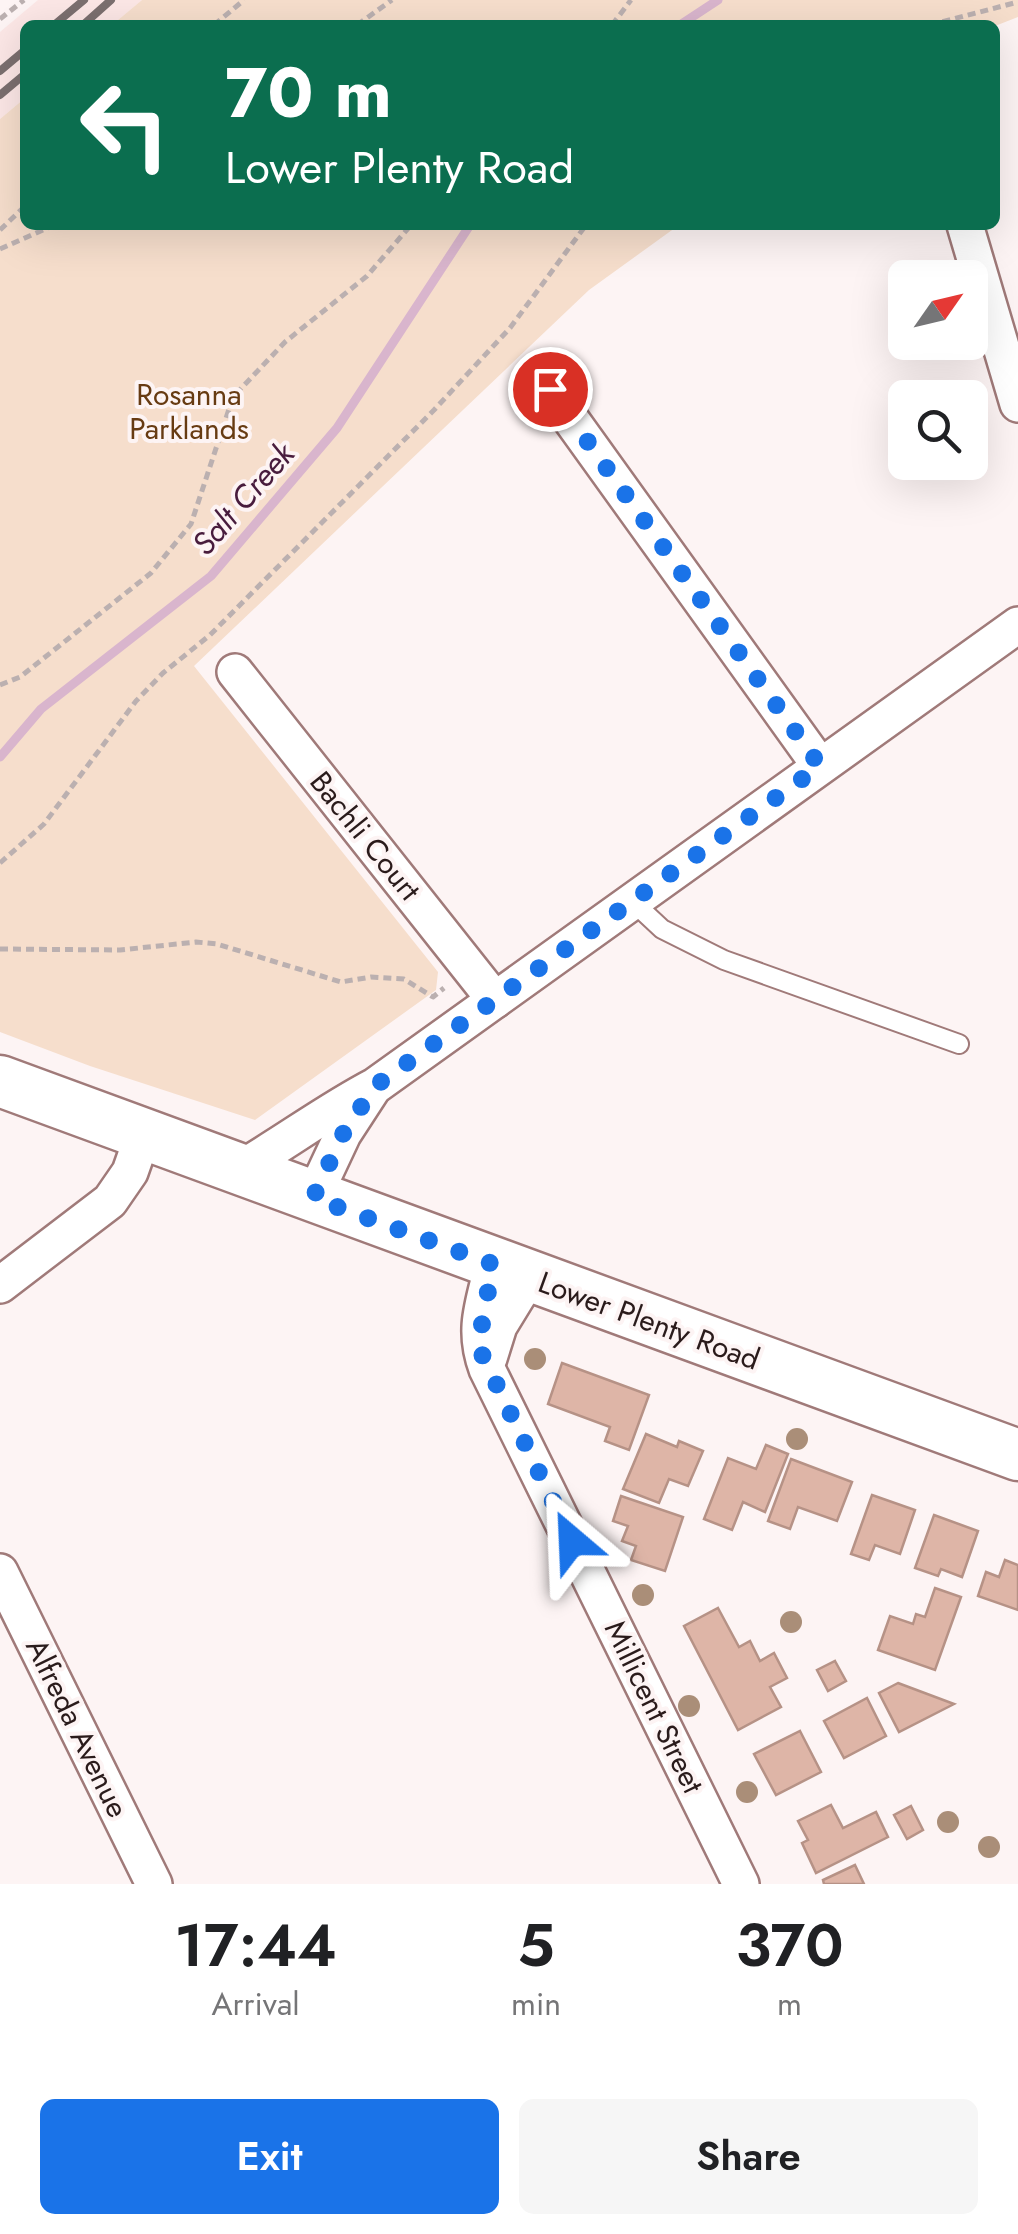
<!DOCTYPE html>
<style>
body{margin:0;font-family:Jost,sans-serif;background:#f6f6f6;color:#202124;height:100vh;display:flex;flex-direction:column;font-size:38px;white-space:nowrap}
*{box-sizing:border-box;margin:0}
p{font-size:32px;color:#757577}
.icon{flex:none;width:55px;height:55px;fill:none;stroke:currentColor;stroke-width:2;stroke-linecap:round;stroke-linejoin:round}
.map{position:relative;height:1884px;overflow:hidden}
.drawer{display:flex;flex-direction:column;background:#fff;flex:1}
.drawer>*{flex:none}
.banner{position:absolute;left:20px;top:20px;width:980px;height:210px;border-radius:15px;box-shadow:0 10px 40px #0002;background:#0b6e4f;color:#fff;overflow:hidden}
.needle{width:65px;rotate:56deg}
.buttons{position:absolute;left:888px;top:260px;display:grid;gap:20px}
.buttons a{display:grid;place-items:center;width:100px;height:100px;border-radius:15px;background:#fff;box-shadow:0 10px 40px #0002;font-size:50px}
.pin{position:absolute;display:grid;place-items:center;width:85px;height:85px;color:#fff;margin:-42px;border:5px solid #fff;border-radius:50%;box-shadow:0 2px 10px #0007}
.me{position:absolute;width:110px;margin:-55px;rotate:334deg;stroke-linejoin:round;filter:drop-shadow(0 0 8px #0008)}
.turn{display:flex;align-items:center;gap:35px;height:210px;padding:0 40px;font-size:45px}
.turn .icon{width:130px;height:130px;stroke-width:2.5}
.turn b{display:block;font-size:70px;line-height:85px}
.eta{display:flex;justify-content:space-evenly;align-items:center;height:170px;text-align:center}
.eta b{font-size:60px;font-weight:600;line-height:70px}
.cta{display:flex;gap:20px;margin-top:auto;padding:20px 40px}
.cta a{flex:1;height:115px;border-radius:15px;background:#1a73e8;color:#fff;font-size:40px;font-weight:600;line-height:115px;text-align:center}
.cta a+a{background:#f6f6f6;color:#202124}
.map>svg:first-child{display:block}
</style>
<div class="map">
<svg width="1018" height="1884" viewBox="0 0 1018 1884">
<rect width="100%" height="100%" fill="#fdf4f4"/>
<!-- built -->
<path fill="#fce7e6" d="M38,0h104l-30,25h-87v73l-25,21v-87z"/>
<!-- green -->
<g fill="#f6decc">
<path d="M142,0h876v17l-23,9 -883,-1z"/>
<path d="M25,98v127h654l-90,65 -395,376 244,306 -2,18 -181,130 -165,-54 -90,-34v-913z"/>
</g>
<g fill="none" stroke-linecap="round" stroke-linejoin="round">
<!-- stream -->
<g stroke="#d9b5cd" stroke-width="9">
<path d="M680,25l38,-25"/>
<path d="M0,757l41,-48 170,-133 126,-148 133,-203"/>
</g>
</g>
<!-- building -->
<g fill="#deb5a7" stroke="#b69286" stroke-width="2.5">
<path d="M562,1363l87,32 -20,55 -24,-9 5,-14 -62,-23z"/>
<path d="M646,1434l31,13 2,-6 24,10 -15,35 -19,-7 -10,24 -36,-14z"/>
<path d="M766,1445l22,9 -23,58 -22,-10 -11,28 -28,-11 24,-61 28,11z"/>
<path d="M791,1459l61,23 -15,39 -39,-14 -8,22 -22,-8z"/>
<path d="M872,1495l43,15 -15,44 -25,-9 -6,15 -18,-6z"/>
<path d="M621,1496l62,21 -18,54 -34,-11 5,-14 -14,-5 6,-15 -15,-5z"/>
<path d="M934,1515l44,16 -16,46 -21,-8 -3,7 -23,-8z"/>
<path d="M1005,1560l13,5v45l-40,-14 8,-24 13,5z"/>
<path d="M935,1588l26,9 -26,73 -57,-20 12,-34 23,8 3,-10 9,3z"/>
<path d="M718,1608l21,39 11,-6 10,20 14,-8 13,25 -17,9 11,20 -43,23 -54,-104z"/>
<path d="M835,1661l11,20 -18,10 -11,-21z"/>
<path d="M898,1683l56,21 -55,28 -20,-39z"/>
<path d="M867,1698l19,38 -42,22 -20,-37z"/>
<path d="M800,1731l21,41 -45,23 -22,-41z"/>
<path d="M831,1805l12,23 33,-16 12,25 -72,36 -14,-30 6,-3 -10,-19z"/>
<path d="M911,1806l12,24 -16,9 -13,-24z"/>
<path d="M855,1865l9,19h-40l-1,-4z"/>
</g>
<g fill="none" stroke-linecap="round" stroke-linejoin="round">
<defs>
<path id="service" d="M632,901l30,28 62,31 235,84"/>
<g id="minor">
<path d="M965,225l53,179"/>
<path d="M549,389l271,377"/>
<path d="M235,672l260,328"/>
<path d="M238,1170c47,-27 89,-59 137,-84l643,-461"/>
<path d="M313,1198l30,-64 28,-43"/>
<path d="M493,1264c-9,39 -21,65 -6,105l254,515"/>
<path d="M0,1285l110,-84 20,-29 13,-37"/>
<path d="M489,1358l10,-32 30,-49"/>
<path d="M0,1572l154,312"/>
</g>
<path id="secondary" d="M0,1081l1018,374"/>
</defs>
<!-- service casing -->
<use href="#service" stroke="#a07a79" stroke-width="22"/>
<!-- minor casing -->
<use href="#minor" stroke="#a07a79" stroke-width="40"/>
<!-- secondary casing -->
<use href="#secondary" stroke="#a07a79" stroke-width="55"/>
<!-- path -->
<g stroke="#bbb0b0" stroke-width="5" stroke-dasharray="8 5" stroke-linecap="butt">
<path d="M0,19l24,-19"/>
<path d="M214,25l30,-25"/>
<path d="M357,25l35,-25"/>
<path d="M612,25l19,-25"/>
<path d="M930,25l88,-23"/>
<path d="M0,230l25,-24"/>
<path d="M0,249l54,-24"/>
<path d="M0,685l20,-8 131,-104 40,-49 42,-127 52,-55 82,-66 44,-51"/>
<path d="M0,863l44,-39 92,-123 27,-28 47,-38 224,-225 76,-82 76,-103"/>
<path d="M0,949l120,1 76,-8 21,2 124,38 30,-5 33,2 29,18 11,-9"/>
</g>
<!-- service -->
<use href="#service" stroke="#fff" stroke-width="18"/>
<!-- minor -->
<use href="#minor" stroke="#fff" stroke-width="35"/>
<!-- secondary -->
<use href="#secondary" stroke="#fff" stroke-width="50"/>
<!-- rail -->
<g stroke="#7b6f6f" stroke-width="8">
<path d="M54,25l30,-25"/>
<path d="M83,25l28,-25"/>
<path d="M0,71l25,-21"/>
<path d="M0,95l25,-21"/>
</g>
</g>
<!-- trees -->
<g fill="#aa8e78">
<circle cx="535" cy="1359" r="11"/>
<circle cx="797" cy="1439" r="11"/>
<circle cx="643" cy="1595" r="11"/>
<circle cx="791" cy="1622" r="11"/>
<circle cx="689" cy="1706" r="11"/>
<circle cx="747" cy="1792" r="11"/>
<circle cx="948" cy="1822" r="11"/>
<circle cx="989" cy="1847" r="11"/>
</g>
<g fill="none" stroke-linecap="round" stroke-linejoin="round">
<!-- route -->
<path stroke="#1a73e8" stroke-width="18" stroke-dasharray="0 32.4" d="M550,389l270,377 -445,320 -32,48 -30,64 180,66 -15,82 94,195"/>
</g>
<g text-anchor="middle" stroke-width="8" stroke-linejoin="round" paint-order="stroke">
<!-- park labels -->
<g font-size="30" fill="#673b12" stroke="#fdf4f4">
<text x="189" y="405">Rosanna<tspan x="189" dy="34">Parklands</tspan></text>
</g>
<!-- street labels -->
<g font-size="30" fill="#2a1b1b" stroke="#fdf4f4">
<text transform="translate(365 836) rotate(51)" y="10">Bachli Court</text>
<text transform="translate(649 1321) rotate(20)" y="10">Lower Plenty Road</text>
<text transform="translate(654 1707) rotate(64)" y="10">Millicent Street</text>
<text transform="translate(77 1728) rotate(64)" y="10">Alfreda Avenue</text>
</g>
<!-- water labels -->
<g font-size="32" font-style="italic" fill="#481c3d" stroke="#fdf4f4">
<text transform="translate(243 499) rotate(-49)" y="11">Salt Creek</text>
</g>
</g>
</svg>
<div class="buttons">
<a><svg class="needle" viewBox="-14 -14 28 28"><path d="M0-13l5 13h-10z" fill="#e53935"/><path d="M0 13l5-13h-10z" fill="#757577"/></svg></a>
<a><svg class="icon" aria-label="search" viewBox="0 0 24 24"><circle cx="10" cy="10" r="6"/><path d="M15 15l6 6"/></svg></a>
</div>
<div class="pin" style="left:550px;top:389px;background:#d93025"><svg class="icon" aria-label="arrive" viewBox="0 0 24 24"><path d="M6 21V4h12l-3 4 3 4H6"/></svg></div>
<svg class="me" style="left:572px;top:1541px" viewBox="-20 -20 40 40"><path d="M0-17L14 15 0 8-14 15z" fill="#1a73e8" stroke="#fff" stroke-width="4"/></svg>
<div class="banner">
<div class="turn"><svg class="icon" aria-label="left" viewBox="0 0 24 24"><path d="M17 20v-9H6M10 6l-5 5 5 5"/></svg><div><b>70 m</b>Lower Plenty Road</div></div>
</div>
</div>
<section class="drawer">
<div class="eta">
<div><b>17:44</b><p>Arrival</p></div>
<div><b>5</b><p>min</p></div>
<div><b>370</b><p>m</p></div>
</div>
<div class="cta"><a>Exit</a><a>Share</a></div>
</section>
